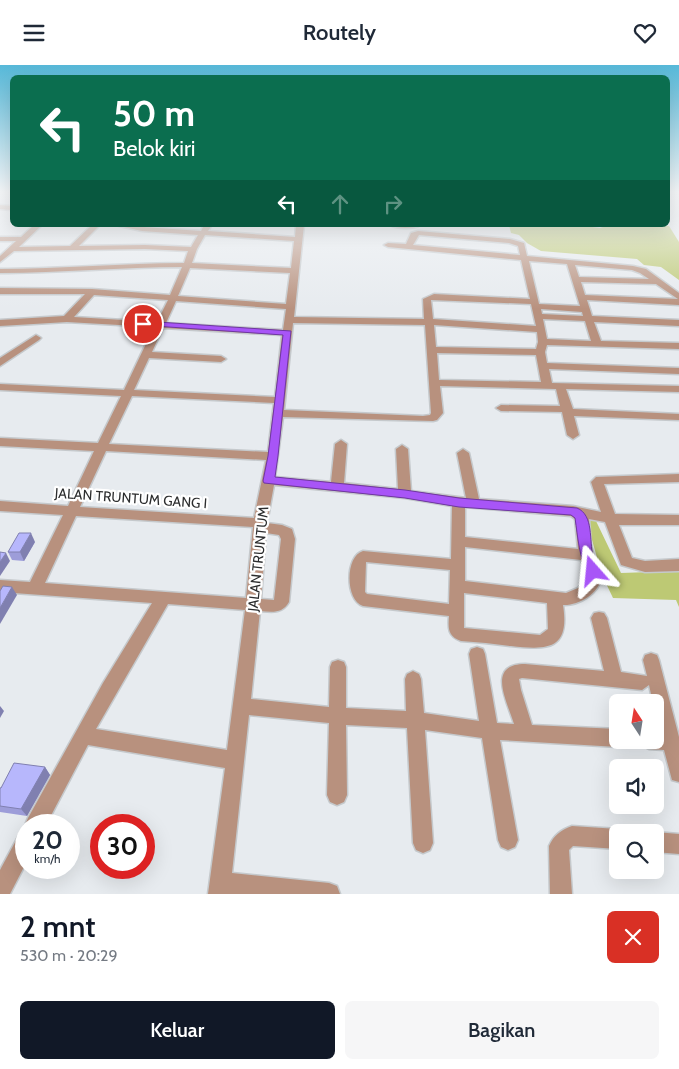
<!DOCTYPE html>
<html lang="id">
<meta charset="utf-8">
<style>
body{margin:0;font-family:Cabin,sans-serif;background:#f6f6f7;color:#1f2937;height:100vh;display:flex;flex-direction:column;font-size:19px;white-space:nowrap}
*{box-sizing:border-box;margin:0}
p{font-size:16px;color:#747a83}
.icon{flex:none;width:28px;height:28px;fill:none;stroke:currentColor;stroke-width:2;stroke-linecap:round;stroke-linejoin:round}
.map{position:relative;height:829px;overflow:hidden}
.drawer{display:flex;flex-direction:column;background:#fff;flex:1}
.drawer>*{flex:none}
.guide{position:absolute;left:10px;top:10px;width:660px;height:152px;border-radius:8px;box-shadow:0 5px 20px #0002;background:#0b6e4f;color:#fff;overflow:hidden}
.needle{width:32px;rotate:348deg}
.fabs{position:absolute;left:609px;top:629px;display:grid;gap:10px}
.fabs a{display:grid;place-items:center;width:55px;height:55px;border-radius:8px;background:#fff;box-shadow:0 5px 20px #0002;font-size:25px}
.speed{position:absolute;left:15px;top:749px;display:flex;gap:10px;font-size:25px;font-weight:700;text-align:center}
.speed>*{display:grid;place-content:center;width:65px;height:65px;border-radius:50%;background:#fff;box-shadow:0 5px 20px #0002;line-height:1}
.speed small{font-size:12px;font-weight:400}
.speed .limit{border:8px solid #d22;background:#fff;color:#111}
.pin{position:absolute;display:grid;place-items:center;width:42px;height:42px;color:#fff;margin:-21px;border:2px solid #fff;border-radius:50%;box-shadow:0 1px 5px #0007}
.me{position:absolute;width:55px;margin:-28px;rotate:342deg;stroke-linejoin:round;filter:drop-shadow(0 0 4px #0008)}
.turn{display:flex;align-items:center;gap:18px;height:105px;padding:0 20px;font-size:22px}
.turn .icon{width:65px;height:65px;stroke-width:2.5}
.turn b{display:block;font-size:35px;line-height:42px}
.lanes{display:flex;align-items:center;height:48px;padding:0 20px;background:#0003;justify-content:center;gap:25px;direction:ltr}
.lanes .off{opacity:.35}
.round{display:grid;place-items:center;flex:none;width:52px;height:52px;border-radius:8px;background:#f6f6f7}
.headline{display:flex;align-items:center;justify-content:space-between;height:85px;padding:0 20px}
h1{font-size:30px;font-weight:600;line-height:38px;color:#111827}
.button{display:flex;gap:10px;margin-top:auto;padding:10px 20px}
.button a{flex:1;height:58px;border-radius:8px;background:#111827;color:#fff;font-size:20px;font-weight:600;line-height:58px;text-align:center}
.button a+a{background:#f6f6f7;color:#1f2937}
header{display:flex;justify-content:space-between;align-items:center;height:65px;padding:0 20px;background:#fff;font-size:22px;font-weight:600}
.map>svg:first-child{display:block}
</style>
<header><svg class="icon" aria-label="menu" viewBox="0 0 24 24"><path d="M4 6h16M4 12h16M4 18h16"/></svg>Routely<svg class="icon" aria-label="heart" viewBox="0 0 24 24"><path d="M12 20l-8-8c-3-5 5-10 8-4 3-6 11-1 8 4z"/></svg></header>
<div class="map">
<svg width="679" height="829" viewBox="0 0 679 829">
<rect width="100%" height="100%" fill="#e7ebef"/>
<!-- green -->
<g fill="#bdc974">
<path d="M509,160h68l23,3 9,-3 60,1 10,16v38l-18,-13 -17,-2 -7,-6 -96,-8 -14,-8 -8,-8 -8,-2z"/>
<path d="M586,454l10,2 25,52 58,-2v36l-3,-7 -63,-2 -11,-23z"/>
</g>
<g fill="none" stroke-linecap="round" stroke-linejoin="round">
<defs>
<g id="minor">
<path d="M0,140l12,1v4l-12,-1z"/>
<path d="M34,160h8l-23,22 51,-1 22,-21h8l-21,21 66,-1 46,2 7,-12 -56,-4 -27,-6 86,6 3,-6h8l-4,6 87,6 1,-12h8l-10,92 130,2 -1,-20 11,-5 96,5 -9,-39 -133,-13 -4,-2 4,-2 18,1 5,-11 7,-2 92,8 14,4 3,13 106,10 13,3 33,24v12l-92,-5 5,16 87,4v6l-85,-4 7,19 78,2v6l-132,-4 -2,7 2,11 132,5v6l-130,-5 3,14 127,3v6l-113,-3 7,20 106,5v6l-105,-4 5,19 -6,4 -6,-4 -5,-23 -61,-1 -5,-3 5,-3 59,1 -4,-17 -116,-3 3,27 -6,7 -4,1 -150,-4 -8,60 56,5 4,-38 6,-4 6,4 -3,39 54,6 -2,-40 6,-4 6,4 3,42 55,7 -9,-45 6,-4 6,4 10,46 94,7 28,6 -10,-30 5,-5 83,-3v8l-75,2 11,30 64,1v10h-60l13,33 13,3 34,-2v12l-34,1 -24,-7 -16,-43 -16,-3c1,12 1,25 4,36 2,8 9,14 8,22 -1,17 -24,29 -38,28 7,45 -15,45 -52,41 -16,-2 -33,-4 -50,-5 -13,-5 -13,-12 -12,-25l-86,-10c-18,-6 -18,-50 0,-55l88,8 1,-53 -47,-8 -131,-13 -7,38 15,2 10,4 3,10 -6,63c-7,12 -17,10 -29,9l-9,88 78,8 1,-40 2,-5 6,-2 6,2 2,5v41l60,3 -1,-32 2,-5 6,-3 6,3 2,5 3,34 55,8 -10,-67 2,-5 6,-2 6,2 2,5 12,69 17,1c-7,-23 -28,-60 11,-60l79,7 -13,-53 3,-5 5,-1 5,1 3,5 14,54 26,4 -4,-16 2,-5 6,-2 6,2 2,5 20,77v45l-7,-2 -8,-30 -15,-1 -6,-3 -3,-6h15v-8h5l-5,-29h-2l-4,-18 -7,5 -120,-12 -3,1 2,11 11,35 86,4v11h8l-2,4 -6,3 -118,-7 18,100 -3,7 -7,3 -7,-3 -3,-7 -16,-102 -57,-8 8,113 -3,7 -7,3 -7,-3 -3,-7 -6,-115 -61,-3 1,70 -3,7 -7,3 -7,-3 -3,-7 2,-72 -80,-8 -17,158 97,10 8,3 3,8h-132l17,-126 -137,-23 -42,80h-20v3l-1,-3 3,-7 75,-135 49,-80 -152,-11v-12l30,2 33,-67 -63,-4v-10l68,5 26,-55 -94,-5v-8l98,5 23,-47 -121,-6v-6l124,6 30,-63 -87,-5 -67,4v-6l64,-4 21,-22h-85v-6l92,1 78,6 12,-28c-61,0 -121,6 -182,6v-4c62,0 123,-6 184,-6l4,-12 -43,-2 -131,2 -14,11v-6l16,-15h-16v-4h21zM205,170l89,6 -3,27 -99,-5 5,-14zM419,170l90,8 9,3 2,9 -107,-10zM529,196l38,3 13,42 -41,-2zM575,200l57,5 8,3 9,6 -70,-2zM190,203l100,5 -4,31 -108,-8zM581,217l75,2 22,15 -93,-4zM94,230l74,5 -11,22 -83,-5zM431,235l100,4 5,22 -103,-7zM176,236l110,8 -3,21 -117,-7zM541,244l41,3 1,4 -41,-2zM543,254l42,2 6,20 -44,-2zM293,258l132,2 6,88 -1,2 -7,1 -139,-6zM434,260l103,7 1,10 -2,7 -100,-2zM163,263l119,7 -7,62 -141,-7 15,-32 72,4 5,-3 -5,-3 -69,-4zM437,288l99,2 5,27 -102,-2zM132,331l142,7 -6,49 -159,-8zM106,386l160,9 -12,58 -174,-11zM465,442l106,9 4,3 3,30 -113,-12zM76,451l177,11 -7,71 -201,-15zM266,468l13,2 2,4 -7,61 -13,-1zM465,482l116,13 5,12v9l-8,7 -12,5 -101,-12zM366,497l84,8 -1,34 -82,-10 -2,-2zM464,528l83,10 1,26 -8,6 -76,-7zM168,539l77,6 -18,140 -131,-21z"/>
<path d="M390,160h31c-7,4 -24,4 -31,0z"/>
<path d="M36,270l5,3 -2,2 -39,26v-8z"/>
<path d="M572,761l46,3 7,4h-7v16l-45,-3 -4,4 3,44h-22l-1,-48c5,-11 12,-16 23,-20z"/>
<path d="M26,767v31l-16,31h-10v-24l19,-35z"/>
<path d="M655,767l24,2v20l-24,-2v-19h-2z"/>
</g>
</defs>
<!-- minor casing -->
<use href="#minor" stroke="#c5c9cc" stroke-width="3"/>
<!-- minor -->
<use href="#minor" fill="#b8917e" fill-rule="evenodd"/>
</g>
<!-- wall -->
<g fill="#9d9dd9">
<path d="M35,477l-11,19 -12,-1 -4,-8z"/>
<path d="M45,702l5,8 -23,41 -27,-4v-24z"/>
</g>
<!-- shaded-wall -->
<g fill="#8080b0">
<path d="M31,468l4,9 -11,19 -4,-9z"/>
<path d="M6,488l4,8 -10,15v-14z"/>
<path d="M12,522l5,8 -17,29v-16z"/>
<path d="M0,641l4,5 -4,7z"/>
<path d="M45,702l5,8 -23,41 -6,-7z"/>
</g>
<!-- building -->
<g fill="#b7b7fc" stroke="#8080b0">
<path d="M19,468h12l-11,19h-12z"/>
<path d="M0,487l6,1 -6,9z"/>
<path d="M3,521l9,1 -12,21v-17z"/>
<path d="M14,698l31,4 -24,42 -21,-3v-18h1z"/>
</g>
<!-- sky -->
<linearGradient id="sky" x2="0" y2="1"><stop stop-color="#57b9d9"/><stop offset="0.52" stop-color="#f4f6f8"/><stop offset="1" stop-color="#f4f6f8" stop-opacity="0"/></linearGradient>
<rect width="679" height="244" fill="url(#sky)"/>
<!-- route -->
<path fill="#a855f7" stroke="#6d37a1" d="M143,256l148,10 -13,125 -3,21 130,13 54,8 118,10c17,7 12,33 16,48 2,5 5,10 7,15l-2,3h-10c-9,-17 -10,-36 -13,-56l-4,-3 -112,-8 -54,-9 -141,-15 -1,-2 5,-25 15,-121 -143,-10v-3z"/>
<g text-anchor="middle" stroke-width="4.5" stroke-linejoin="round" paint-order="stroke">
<!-- street labels -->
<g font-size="14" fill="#2c2d2e" stroke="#fff">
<text transform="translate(131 433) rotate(4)" y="5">JALAN TRUNTUM GANG I</text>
<text transform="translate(258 494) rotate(-84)" y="5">JALAN TRUNTUM</text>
</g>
</g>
</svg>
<div class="fabs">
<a><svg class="needle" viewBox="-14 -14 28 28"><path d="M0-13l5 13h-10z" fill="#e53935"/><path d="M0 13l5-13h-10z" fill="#747a83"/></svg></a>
<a><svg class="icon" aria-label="sound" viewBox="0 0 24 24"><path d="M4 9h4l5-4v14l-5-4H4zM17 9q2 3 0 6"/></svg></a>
<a><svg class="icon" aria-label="search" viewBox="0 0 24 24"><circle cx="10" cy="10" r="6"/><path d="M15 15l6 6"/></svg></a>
</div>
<div class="speed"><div>20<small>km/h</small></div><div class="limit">30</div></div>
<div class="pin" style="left:143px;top:259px;background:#d93025"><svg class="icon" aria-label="arrive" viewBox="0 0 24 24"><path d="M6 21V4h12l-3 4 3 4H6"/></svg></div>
<svg class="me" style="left:593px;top:506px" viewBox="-20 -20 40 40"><path d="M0-17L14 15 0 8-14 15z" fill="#a855f7" stroke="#fff" stroke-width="4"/></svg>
<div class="guide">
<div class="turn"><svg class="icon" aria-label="left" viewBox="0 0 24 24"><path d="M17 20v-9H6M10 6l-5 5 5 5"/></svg><div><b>50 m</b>Belok kiri</div></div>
<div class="lanes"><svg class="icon" aria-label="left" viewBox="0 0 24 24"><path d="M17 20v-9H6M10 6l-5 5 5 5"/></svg><svg class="icon off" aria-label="ahead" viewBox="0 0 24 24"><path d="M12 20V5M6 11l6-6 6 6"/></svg><svg class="icon off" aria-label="right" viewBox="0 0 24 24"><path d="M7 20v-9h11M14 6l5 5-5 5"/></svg></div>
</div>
</div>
<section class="drawer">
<div class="headline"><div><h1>2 mnt</h1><p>530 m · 20:29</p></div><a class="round" style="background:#d93025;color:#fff"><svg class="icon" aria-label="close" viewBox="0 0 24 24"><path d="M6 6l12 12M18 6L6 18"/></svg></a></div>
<div class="button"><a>Keluar</a><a>Bagikan</a></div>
</section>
